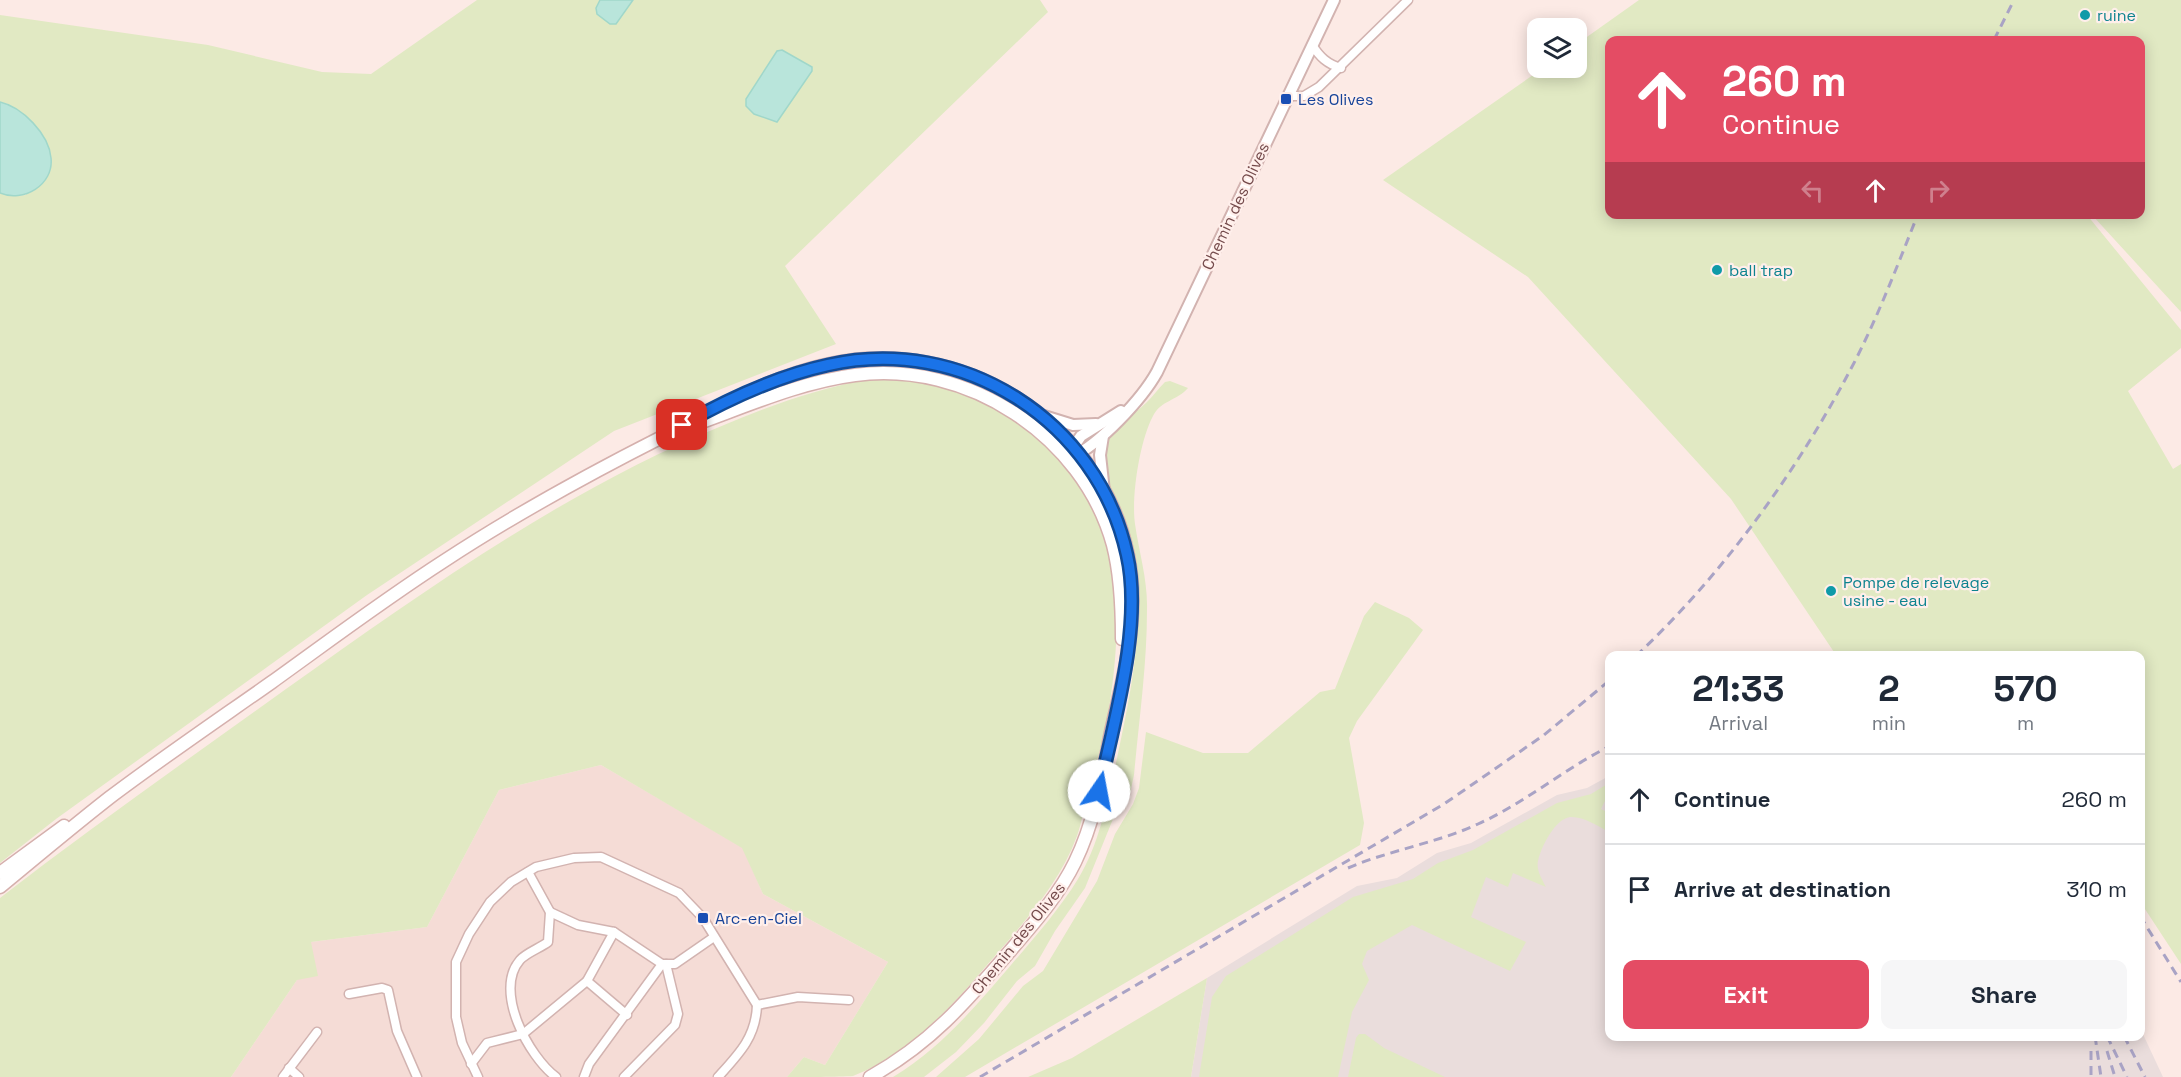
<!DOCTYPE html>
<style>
body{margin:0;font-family:"Space Grotesk",sans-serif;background:#f6f6f7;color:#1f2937;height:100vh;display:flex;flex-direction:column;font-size:22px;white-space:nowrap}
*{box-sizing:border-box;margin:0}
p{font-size:20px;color:#747a83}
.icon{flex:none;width:33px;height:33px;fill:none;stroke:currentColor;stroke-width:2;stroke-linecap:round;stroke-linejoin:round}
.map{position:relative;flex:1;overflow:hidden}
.details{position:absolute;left:1605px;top:651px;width:540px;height:390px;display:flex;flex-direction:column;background:#fff;border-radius:12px;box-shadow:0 3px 15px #0003}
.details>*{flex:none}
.banner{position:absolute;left:1605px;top:36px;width:540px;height:183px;border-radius:12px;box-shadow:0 3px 15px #0003;background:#e44c64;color:#fff;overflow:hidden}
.tools{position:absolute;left:1527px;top:18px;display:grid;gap:12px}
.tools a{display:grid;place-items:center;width:60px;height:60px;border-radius:12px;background:#fff;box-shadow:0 3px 15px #0003;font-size:30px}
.pin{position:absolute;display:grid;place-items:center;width:51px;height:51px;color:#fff;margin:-26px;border-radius:12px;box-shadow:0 3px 9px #0006}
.me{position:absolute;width:66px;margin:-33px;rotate:12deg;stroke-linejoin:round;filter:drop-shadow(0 0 4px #0008)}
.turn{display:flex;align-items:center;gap:21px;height:126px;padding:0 18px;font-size:27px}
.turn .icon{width:78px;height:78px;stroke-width:2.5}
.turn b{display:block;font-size:42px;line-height:51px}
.lanes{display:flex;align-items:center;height:57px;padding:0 18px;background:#0003;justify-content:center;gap:30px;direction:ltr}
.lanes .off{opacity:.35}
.eta{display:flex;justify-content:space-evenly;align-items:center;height:102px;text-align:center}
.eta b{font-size:36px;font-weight:700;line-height:42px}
.button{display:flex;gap:12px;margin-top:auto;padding:12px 18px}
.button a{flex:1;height:69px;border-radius:12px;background:#e44c64;color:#fff;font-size:24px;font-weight:700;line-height:69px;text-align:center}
.button a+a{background:#f6f6f7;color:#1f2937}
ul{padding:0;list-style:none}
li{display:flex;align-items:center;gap:18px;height:90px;padding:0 18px;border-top:2px solid #e0e1e3}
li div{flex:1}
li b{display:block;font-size:22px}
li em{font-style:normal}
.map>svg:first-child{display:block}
</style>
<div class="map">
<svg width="2181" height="1077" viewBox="0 0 2181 1077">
<rect width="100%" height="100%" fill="#fceae5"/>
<!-- residential -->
<path fill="#f5dcd6" d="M601,765l142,83 20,46 125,68 -63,103 -21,-8 -17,20h-556l66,-97 14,-38 116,-15 72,-137z"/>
<!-- industrial -->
<path fill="#eadddc" d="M1609,776l1,260h530l1,-6 22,47h-972l16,-99 150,-92 40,-8 40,-25 34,-10 86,-48 30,-7z"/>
<!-- green -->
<g fill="#e1e9c3">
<path d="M477,0h563l8,12 -263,254 51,78 -222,87 -247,164 -311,224 -56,44v-670l12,3 14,-1 -18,-91 -8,-2v-87l208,30 114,27 49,2z"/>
<path d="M1639,0h542v312l-89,-97 48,-1v-174h-530v174l477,1 94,115v18l-53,43 45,78 8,-5v500l-40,-61 -1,-247 -304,-1 -105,-156 -203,-222 -145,-97 160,-112h33l1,-24z"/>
<path d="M870,379c27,1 54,1 80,10 74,23 137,83 159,158 15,52 6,143 -7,196 -4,16 -10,32 -14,48 -4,15 -6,31 -11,45 -19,52 -61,95 -96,136 -35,41 -76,84 -128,104 -15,1 -49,1 -66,1l17,-20 21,8 63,-103 -125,-68 -21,-46 -141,-83 -102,25 -72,137 -116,15 7,34 -21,4 -66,97h-231v-179c93,-72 190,-140 286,-209 139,-99 279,-199 438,-264 48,-20 95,-37 146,-46z"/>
<path d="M1170,381l18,7c-11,13 -27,12 -35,28 -13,24 -22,80 -18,108 4,28 13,57 12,86 0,55 -8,110 -13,165l-4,18 -15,21 -30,74 -30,43 -20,35 -18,15 -33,42 -28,29 -32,25h-31c48,-29 81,-69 118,-112 23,-27 48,-55 67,-86 21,-34 29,-77 38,-116 13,-62 27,-124 20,-189 -4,-38 -39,-90 -32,-126 5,-21 29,-32 43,-46 6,-6 12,-14 18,-20z"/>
<path d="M1375,602l34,16 14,12 -66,91 -8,17 15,85 -4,22 -395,232h-29l43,-38 44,-53 20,-15 54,-90 18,-47 18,-30 6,-16 7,-56 57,21h45l72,-61 15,-3 29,-73z"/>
<path d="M1609,783v20l-4,-2 -4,8 8,4v19c-11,-6 -26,-16 -39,-15 -15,2 -29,30 -32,44 -2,9 4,18 8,26l-33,-14 -5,14 -22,-10 -15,40 55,25 -16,29 -98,-46 -45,26 -5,13 7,16 -17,32 -14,65h-139l13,-80 14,-21 127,-79 60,-18 25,-16 35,-13 84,-47 34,-9z"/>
<path d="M1207,978l-16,99h-163l44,-19z"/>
<path d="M1359,1034h6l19,14 61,29h-97l8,-39z"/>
</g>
<!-- water -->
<g fill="#b9e5db" stroke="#a0d7ca" stroke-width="1.5">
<path d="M600,0h33l-17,24h-6l-13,-10 -1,-6z"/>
<path d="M782,50l30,17v4l-35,51 -23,-8 -8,-8v-7l31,-48z"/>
<path d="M0,102c22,5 49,32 51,56 3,27 -28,45 -51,35z"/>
</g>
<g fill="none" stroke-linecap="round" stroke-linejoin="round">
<defs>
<g id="minor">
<path d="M1312,45c8,12 15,19 29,23"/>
<path d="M1288,96h16l15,-9 89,-87"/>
<path d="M528,872l22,40 -2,30c-8,6 -22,11 -28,18 -27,31 9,97 36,117"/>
<path d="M550,912l28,13 36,7 48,32h13l39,-27"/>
<path d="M587,981l40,34"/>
<path d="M349,994l33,-6 6,2 9,41 20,46"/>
<path d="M757,1005l41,-8 51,3"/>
<path d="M471,1064l16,-21 36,-9 64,-53 27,-49"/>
<path d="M289,1068l10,9"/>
<path d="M283,1077l34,-45"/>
<path d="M478,1077l-16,-34 -6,-26v-55l13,-28 21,-32 21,-20 25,-15 38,-9 27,-1 78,36 24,25 54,87"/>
<path d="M584,1077l5,-13 73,-100"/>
<path d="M624,1077l51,-52 3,-11 -12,-50"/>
<path d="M718,1077c21,-23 38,-40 39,-72"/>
</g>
<g id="tertiary">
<path d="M1044,416l29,9 23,-1"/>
<path d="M1103,436l-3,19 4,36"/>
<path d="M1069,453l12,-17 40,-25"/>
<path d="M1072,457c28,-13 70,-58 85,-85l177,-372"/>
</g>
<g id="secondary">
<path d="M699,423c50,-18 102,-41 156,-48 111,-15 228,60 258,170 8,31 9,63 9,94"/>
<path d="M0,873l64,-47"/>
<path d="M0,887c36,-30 72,-60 109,-89 53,-40 109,-78 163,-116 57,-41 113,-83 172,-121 70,-46 143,-86 218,-124 64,-34 129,-73 204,-78 140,-9 272,105 266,250 -1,43 -13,86 -22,128 -8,42 -16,86 -35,125 -16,33 -41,61 -65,89 -44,51 -80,93 -140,126"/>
</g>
</defs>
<!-- minor casing -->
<use href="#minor" stroke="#d2b3b0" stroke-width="11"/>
<!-- tertiary casing -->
<use href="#tertiary" stroke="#d2b3b0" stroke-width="14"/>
<!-- secondary casing -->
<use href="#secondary" stroke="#d5b0ad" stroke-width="15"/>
<!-- minor -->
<use href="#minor" stroke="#fff" stroke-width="8"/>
<!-- tertiary -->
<use href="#tertiary" stroke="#fff" stroke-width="10"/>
<!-- secondary -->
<use href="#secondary" stroke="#fff" stroke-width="12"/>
<!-- rail -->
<g stroke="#a9a3c5" stroke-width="3" stroke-dasharray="9 6" stroke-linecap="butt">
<path d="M1994,40l20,-40"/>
<path d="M1636,656c89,-84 163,-187 219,-295 24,-47 43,-97 63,-147"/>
<path d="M1348,868c42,-18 89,-25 130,-44 47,-21 86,-55 132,-78"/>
<path d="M2140,916l41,66"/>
<path d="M2095,1036l6,41"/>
<path d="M2107,1036l20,41"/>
<path d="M2124,1036l21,41"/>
<path d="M2091,1051v26"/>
<path d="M2107,1051l8,26"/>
<path d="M980,1077l464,-273 100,-69 66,-55"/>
</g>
</g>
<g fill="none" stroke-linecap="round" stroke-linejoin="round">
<defs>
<path id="route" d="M682,425c46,-26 95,-49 146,-60 134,-31 270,56 299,190 16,70 -13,166 -28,236"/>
</defs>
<!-- route casing -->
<use href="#route" stroke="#114b97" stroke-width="15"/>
<!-- route -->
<use href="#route" stroke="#1a73e8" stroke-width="10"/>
</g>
<!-- markers -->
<g fill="#0f9aa8" stroke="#ffefeb" stroke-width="2">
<circle cx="2085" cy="15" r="6"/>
<circle cx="1717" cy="270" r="6"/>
<circle cx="1831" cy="591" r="6"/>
</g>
<g fill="#1a4fb4" stroke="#ffefeb" stroke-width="2">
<rect x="1280" y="93" width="12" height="12" rx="3"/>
<rect x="697" y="912" width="12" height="12" rx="3"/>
</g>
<g text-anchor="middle" stroke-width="4.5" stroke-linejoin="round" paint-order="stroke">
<!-- culture labels -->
<g font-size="16" fill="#0d838f" stroke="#ffefeb" text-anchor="start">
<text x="2097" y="21">ruine</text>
<text x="1729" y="276">ball trap</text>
<text x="1843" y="588">Pompe de relevage<tspan x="1843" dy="18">usine - eau</tspan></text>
</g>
<!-- transit labels -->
<g font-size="16" fill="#164399" stroke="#ffefeb" text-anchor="start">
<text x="1298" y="105">Les Olives</text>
<text x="715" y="924">Arc-en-Ciel</text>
</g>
<!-- street labels -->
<g font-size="16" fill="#744a4b" stroke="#ffefeb">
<text transform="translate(1235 206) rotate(-65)" y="6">Chemin des Olives</text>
<text transform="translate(1018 938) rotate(-51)" y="6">Chemin des Olives</text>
</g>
</g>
</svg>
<div class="tools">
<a><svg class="icon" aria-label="layers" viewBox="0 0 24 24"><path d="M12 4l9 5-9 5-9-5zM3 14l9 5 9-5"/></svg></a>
</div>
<div class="pin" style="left:682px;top:425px;background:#d93025"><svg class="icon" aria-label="arrive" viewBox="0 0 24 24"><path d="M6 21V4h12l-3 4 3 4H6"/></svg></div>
<svg class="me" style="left:1099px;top:791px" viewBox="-20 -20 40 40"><circle r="19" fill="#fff"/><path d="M0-13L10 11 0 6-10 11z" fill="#1a73e8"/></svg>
<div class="banner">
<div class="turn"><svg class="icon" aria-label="ahead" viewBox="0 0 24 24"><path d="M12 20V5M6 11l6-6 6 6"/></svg><div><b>260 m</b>Continue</div></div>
<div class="lanes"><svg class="icon off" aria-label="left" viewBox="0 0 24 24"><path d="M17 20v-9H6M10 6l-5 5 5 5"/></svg><svg class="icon" aria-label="ahead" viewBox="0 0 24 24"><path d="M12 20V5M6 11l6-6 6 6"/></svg><svg class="icon off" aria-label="right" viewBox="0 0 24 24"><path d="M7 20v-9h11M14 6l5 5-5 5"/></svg></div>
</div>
<section class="details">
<div class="eta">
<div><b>21:33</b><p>Arrival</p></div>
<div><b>2</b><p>min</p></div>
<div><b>570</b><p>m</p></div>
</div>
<ul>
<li><svg class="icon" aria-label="ahead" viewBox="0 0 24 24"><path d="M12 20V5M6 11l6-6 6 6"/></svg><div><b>Continue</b></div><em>260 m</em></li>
<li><svg class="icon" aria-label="arrive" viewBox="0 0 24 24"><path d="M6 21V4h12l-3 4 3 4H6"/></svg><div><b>Arrive at destination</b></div><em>310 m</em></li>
</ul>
<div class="button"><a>Exit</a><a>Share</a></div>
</section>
</div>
